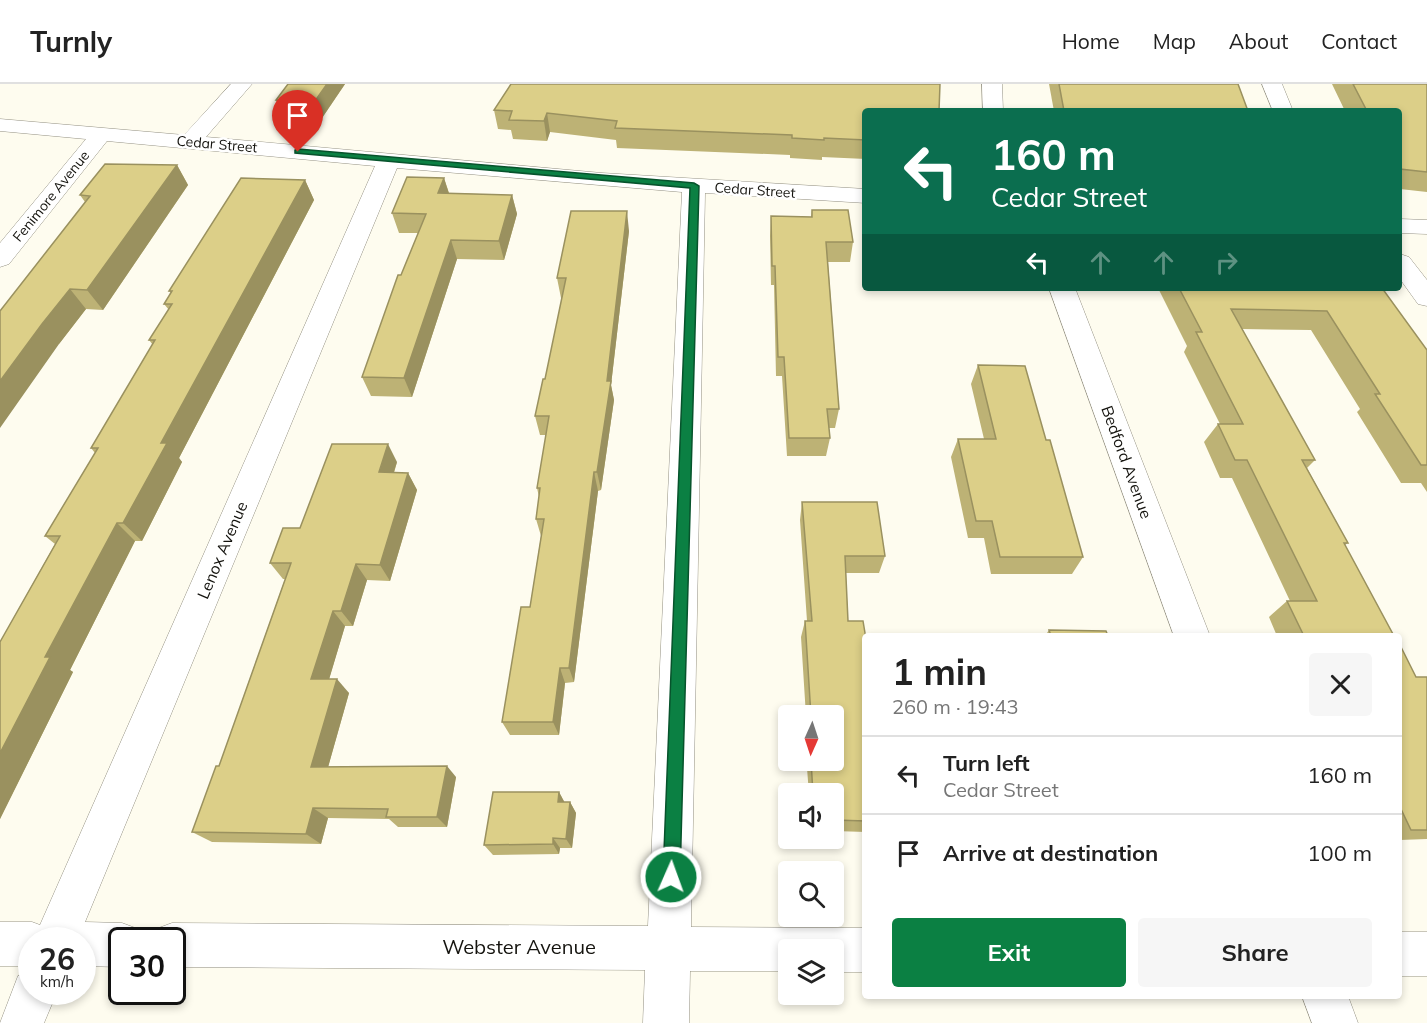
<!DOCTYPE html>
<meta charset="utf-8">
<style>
body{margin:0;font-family:Mulish,sans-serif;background:#f6f6f6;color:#222;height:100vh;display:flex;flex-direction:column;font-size:22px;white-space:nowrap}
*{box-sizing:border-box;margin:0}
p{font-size:20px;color:#767676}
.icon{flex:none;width:33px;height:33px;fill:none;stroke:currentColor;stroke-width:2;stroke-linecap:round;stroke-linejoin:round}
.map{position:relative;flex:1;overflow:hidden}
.drawer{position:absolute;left:862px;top:549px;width:540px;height:366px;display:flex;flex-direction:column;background:#fff;border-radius:6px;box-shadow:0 3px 9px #0003}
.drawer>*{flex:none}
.banner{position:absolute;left:862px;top:24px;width:540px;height:183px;border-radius:6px;box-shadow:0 3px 9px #0003;background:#0b6e4f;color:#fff;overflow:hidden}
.needle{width:39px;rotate:183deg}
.tools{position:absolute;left:778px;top:621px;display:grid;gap:12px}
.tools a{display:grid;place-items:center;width:66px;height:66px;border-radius:6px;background:#fff;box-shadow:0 3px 9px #0003;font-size:30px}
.speed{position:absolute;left:18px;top:843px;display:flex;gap:12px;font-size:30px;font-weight:700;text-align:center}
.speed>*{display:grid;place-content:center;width:78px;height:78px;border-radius:50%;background:#fff;box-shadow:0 3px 9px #0003;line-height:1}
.speed small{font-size:15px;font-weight:400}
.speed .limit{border:3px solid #111;border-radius:9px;background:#fff;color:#111}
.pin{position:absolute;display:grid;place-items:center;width:51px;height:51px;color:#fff;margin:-62px -26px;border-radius:50% 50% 50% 0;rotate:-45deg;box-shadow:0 0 6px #0007}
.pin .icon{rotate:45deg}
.me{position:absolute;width:66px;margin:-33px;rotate:2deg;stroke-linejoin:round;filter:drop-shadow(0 0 4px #0008)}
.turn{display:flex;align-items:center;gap:21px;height:126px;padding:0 30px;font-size:27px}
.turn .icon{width:78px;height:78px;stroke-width:2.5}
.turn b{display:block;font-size:42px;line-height:51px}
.lanes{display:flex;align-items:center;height:57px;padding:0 30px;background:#0003;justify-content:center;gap:30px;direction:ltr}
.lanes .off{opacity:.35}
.round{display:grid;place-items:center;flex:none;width:63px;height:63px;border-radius:6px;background:#f6f6f6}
.summary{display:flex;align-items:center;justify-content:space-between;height:102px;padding:0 30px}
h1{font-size:36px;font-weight:700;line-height:45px}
.action{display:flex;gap:12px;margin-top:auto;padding:12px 30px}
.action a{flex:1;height:69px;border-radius:6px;background:#0b8043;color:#fff;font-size:24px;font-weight:700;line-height:69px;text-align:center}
.action a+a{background:#f6f6f6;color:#222}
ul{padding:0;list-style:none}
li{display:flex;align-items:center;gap:18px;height:78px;padding:0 30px;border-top:2px solid #e0e0e0}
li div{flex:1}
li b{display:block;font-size:22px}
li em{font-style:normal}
header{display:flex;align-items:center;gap:36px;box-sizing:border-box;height:84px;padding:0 30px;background:#fff;border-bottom:2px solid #e0e0e0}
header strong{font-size:28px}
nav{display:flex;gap:33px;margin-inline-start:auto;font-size:21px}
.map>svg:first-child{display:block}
</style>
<header>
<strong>Turnly</strong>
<nav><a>Home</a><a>Map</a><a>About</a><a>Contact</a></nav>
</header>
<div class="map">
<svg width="1427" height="939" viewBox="0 0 1427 939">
<rect width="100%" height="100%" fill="#fefcef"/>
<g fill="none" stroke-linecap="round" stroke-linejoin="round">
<defs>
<g id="minor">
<path d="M231,0h21l-46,53 396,36 264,16v14l-161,-10 -14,734 175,1v44h-32v-22h-45v21h-99l-1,52h-46l2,-53 -473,-3v-27h-20l4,-11 16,-6 476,3 34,-734 -285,-24 -312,754 37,1 16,6 4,11h-20v27l-40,-1v-26h-50v26h-32v-44h32l8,3 335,-759 -268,-25 -98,123 -9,3v-24l86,-104 -86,-8v-12l184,16z"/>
<path d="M982,0h20l1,27h-20z"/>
<path d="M1262,0h20l11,27h-20z"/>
<path d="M1400,135l27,1v14l-27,-1z"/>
<path d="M1400,170l9,3 18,23v26l-9,-2 -18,-25z"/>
<path d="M1049,204h26l135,348h-36z"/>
<rect x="1400" y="848" width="27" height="44"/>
<path d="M32,886v22h25l-13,31h-44l18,-47z"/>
<path d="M1302,912h46l10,27h-46z"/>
</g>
</defs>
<!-- minor casing -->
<use href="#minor" stroke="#949183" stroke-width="1"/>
<!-- minor -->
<use href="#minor" fill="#fff" fill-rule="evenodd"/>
</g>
<!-- wall -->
<g fill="#bdb275">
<path d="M288,0h57l-23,34 -39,-1 -7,-17z"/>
<path d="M1049,0h189l10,27h-194z"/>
<path d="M1332,0h95v108l-27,-3v-78h-55z"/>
<path d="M494,26l372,1v48l-44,-2v3l-32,-2v-3l-173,-7 -1,-8 -66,-8 -3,9 -34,-2 -2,-9 -13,-1z"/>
<path d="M177,81l11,20 -85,125 -17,-1 -27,35 26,-142 -5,-7z"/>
<path d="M444,94l5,15 63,2 5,19 -13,46 -47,-1 -45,138 -41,-1 -9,-19 56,-144h-19l-7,-20z"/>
<path d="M305,96l9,20 -135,258 3,4 -40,79h-7l-65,129 3,2 -73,147v-177l55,-98 -10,-8 50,-83 -4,-5 62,-103 -4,-5 20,-30 -5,-6 7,-11 -2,-2z"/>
<path d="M812,126l41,32 -3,20h-22l11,147 -4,19h-6l1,10 -4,18h-39l-5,-80h-6l-2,-91h-3l-1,-49 1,-20 40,1z"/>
<path d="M629,147l-18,154 3,15 -13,90 -3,1 -24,191 -9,1 -6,52h-49l-8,-13 28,-115 11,-71 -5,-17 3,-22 -2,-9 9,-53h-6l-5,-19 10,-37 17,-81h-1l-4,-20z"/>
<path d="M1158,204h224l45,62v142l-6,-9h-20l-44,-71 3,-3 -49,-79 -69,-1 73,131 -8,8 41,75 -3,2 49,91h-117l-8,-19 18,-16h3l-58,-123h-12l-16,-36 14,-18h2l-36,-72 3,-6z"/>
<path d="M978,281l68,75 37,117 -11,17h-81l-7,-36h-16l-17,-81 7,-18h26l-13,-55z"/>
<path d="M397,378l-3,11h14l9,17 -27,91 -23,-1 -14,46h-8l-16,53 20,14 -21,74 128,10 -9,50h-49l-9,-8 -61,-1 -7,26 -109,-2 -20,-10 27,-66 66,-187h-2l-13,-16 30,-35z"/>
<path d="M802,418l83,54 -6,17h-33l2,48 18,18v193l-32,-1v-37h-25l-2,-26 2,-8h25v-44h-28l-5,-79 4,-16h2l-7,-101z"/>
<path d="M1049,546l59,6h-63z"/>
<path d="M1400,561l16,32h11v162l-27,1z"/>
<path d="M559,708l5,10h6l6,11 -4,35h-12l-1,6 -66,1 -9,-10z"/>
</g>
<!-- shaded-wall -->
<g fill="#9a915f">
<path d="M327,0h18l-23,34 -7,-17z"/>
<path d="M547,29l3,19 -3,9 -3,-20z"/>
<path d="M177,81l11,20 -85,125 -16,-20z"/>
<path d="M444,94l6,19 -12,-4z"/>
<path d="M305,96l9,20 -135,258 3,4 -40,79 -19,-18 38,-80z"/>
<path d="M512,111l5,19 -13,46 -5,-19z"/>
<path d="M627,127l2,20 -18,154 3,15 -13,90 -4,-18 10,-91z"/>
<path d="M451,156l6,19 -45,138 -8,-19z"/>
<path d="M70,205l16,20 -27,35 -59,84v-47l42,-57z"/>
<path d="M388,360l9,18 -9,28 -9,-18z"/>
<path d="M594,388l4,19 -24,191 -5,-14z"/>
<path d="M408,389l9,17 -27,91 -10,-16z"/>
<path d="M117,439l18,18 -65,129 3,2 -73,147v-66l45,-96z"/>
<path d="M356,480l11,16 -14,46 -12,-15z"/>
<path d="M333,527l12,15 -20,67 -14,-14z"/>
<path d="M560,584l5,15 -6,52 -6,-13z"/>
<path d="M337,595l12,14 -24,85 -14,-11z"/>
<path d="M447,682l9,11 -9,50 -10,-10z"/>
<path d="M559,708l6,11 -7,-1z"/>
<path d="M570,718l6,11 -4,35 -6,-9z"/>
<path d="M313,724l15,10 -7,26 -15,-10z"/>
<path d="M553,754l7,10 -1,6 -6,-10z"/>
</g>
<!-- building -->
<g fill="#dccf88" stroke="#9a915f" stroke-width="1.5">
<path d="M288,0h39l-12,17 -39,-1z"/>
<path d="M511,0h429l-1,27h-73v29l-42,-2v2l-32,-2v-3l-177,-7 2,-7 -70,-8 -3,8 -35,-1 3,-9 -18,-1z"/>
<path d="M1059,0h179l10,27h-184z"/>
<path d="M1353,0h74v88l-27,-3v-58h-33z"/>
<path d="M105,80l72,1 -90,125 -17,-1 -28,35 -42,57v-70l90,-115 -10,-1z"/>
<path d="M407,93l37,1 -6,15 74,2 -13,46 -48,-1 -47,138 -42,-1 36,-102h3l25,-61 -34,-1z"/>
<path d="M241,94l64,2 -144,263h6l-44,80h-6l-72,134h5l-50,96v-111l60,-106h-15l53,-88h-7l64,-108h-6l23,-36h-8l8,-13h-3z"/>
<path d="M812,126h36l5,32h-27l13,167h-12l3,29h-41l-5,-81h-6l-3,-91h-3l-1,-50 41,1z"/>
<path d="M571,127h56l-20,170h4l-14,91h-3l-25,196h-9l-7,54h-51l19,-115h9l14,-88h-8l4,-31h-3l12,-72h-14l8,-37h2l21,-101h-9z"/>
<path d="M1179,204h203l45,62v115h-6l-46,-71h5l-53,-83 -96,-2 84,151h-13l46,83h-4l50,93h-90l-17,-35h30l-70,-141h-12l-17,-36h25l-47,-92h6z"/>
<path d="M978,281l47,1 21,74h4l33,117h-83l-8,-36h-16l-18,-82h38z"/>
<path d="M332,360h56l-9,28 29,1 -28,92 -24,-1 -15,47h-8l-22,68h26l-26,88 136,-1 -10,51h-51l2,-8 -75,-1 -7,26 -114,-2 24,-66h3l72,-203h-21l13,-35h17z"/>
<path d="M802,418h75l8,54h-40l3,65h15l3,18v182l-32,-1v-26h-21l-2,-34h23v-44h-23l-6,-95h7z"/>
<path d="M1049,546l57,1 2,5h-57z"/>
<path d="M1400,561l16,32h11v153h-16l-11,-23z"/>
<path d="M493,708h66l-1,10h12l-4,37 -13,-1v6l-69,1z"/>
</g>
<!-- route -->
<path fill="#0b8043" stroke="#07532c" stroke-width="1.5" d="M298,65l396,34 5,3 -19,691 -3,6 -6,2 -6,-2 -2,-6 27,-689 -395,-35v-3z"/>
<g text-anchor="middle" stroke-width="5" stroke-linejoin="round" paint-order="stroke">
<!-- far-street labels -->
<g font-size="14" fill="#14130e" stroke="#fff">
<text transform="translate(217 60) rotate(5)" y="5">Cedar Street</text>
<text transform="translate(755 106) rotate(4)" y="5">Cedar Street</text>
<text transform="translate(51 112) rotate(-51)" y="5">Fenimore Avenue</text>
</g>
<!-- street labels -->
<g font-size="16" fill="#14130e" stroke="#fff">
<text transform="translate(1127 378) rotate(70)" y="6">Bedford Avenue</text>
<text transform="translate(222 466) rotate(-67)" y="6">Lenox Avenue</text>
</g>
<!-- near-street labels -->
<g font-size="20" fill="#14130e" stroke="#fff">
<text x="519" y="870">Webster Avenue</text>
</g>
</g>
</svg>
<div class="tools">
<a><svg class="needle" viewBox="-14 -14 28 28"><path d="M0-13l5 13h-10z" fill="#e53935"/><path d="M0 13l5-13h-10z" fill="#767676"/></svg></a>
<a><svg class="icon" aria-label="sound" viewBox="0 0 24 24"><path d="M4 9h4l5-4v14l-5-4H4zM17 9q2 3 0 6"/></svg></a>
<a><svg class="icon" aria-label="search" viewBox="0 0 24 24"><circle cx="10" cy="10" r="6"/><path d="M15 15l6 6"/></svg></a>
<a><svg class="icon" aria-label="layers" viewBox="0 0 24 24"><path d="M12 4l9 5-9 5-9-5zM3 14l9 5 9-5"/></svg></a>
</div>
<div class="speed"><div>26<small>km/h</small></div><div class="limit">30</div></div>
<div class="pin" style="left:298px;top:68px;background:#d93025"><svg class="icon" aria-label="arrive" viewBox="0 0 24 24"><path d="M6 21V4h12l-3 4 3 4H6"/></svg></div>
<svg class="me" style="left:671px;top:793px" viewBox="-20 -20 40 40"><circle r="17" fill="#0b8043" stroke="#fff" stroke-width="3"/><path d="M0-11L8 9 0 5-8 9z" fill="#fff"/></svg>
<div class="banner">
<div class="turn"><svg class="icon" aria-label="left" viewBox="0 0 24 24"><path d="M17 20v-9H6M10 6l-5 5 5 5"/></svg><div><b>160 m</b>Cedar Street</div></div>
<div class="lanes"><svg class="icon" aria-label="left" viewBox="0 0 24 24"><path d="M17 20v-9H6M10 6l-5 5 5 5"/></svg><svg class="icon off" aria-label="ahead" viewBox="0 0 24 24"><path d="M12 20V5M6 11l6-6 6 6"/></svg><svg class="icon off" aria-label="ahead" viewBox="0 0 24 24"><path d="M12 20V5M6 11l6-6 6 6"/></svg><svg class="icon off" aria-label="right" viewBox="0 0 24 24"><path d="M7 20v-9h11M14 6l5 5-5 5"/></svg></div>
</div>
<section class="drawer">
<div class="summary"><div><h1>1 min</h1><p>260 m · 19:43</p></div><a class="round"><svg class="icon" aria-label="close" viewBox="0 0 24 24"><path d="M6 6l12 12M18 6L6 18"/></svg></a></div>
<ul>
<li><svg class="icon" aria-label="left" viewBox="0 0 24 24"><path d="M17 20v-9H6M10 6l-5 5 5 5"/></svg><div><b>Turn left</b><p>Cedar Street</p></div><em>160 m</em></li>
<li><svg class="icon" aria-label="arrive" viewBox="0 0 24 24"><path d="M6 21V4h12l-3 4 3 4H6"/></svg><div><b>Arrive at destination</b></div><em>100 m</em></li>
</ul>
<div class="action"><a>Exit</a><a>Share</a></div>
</section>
</div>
